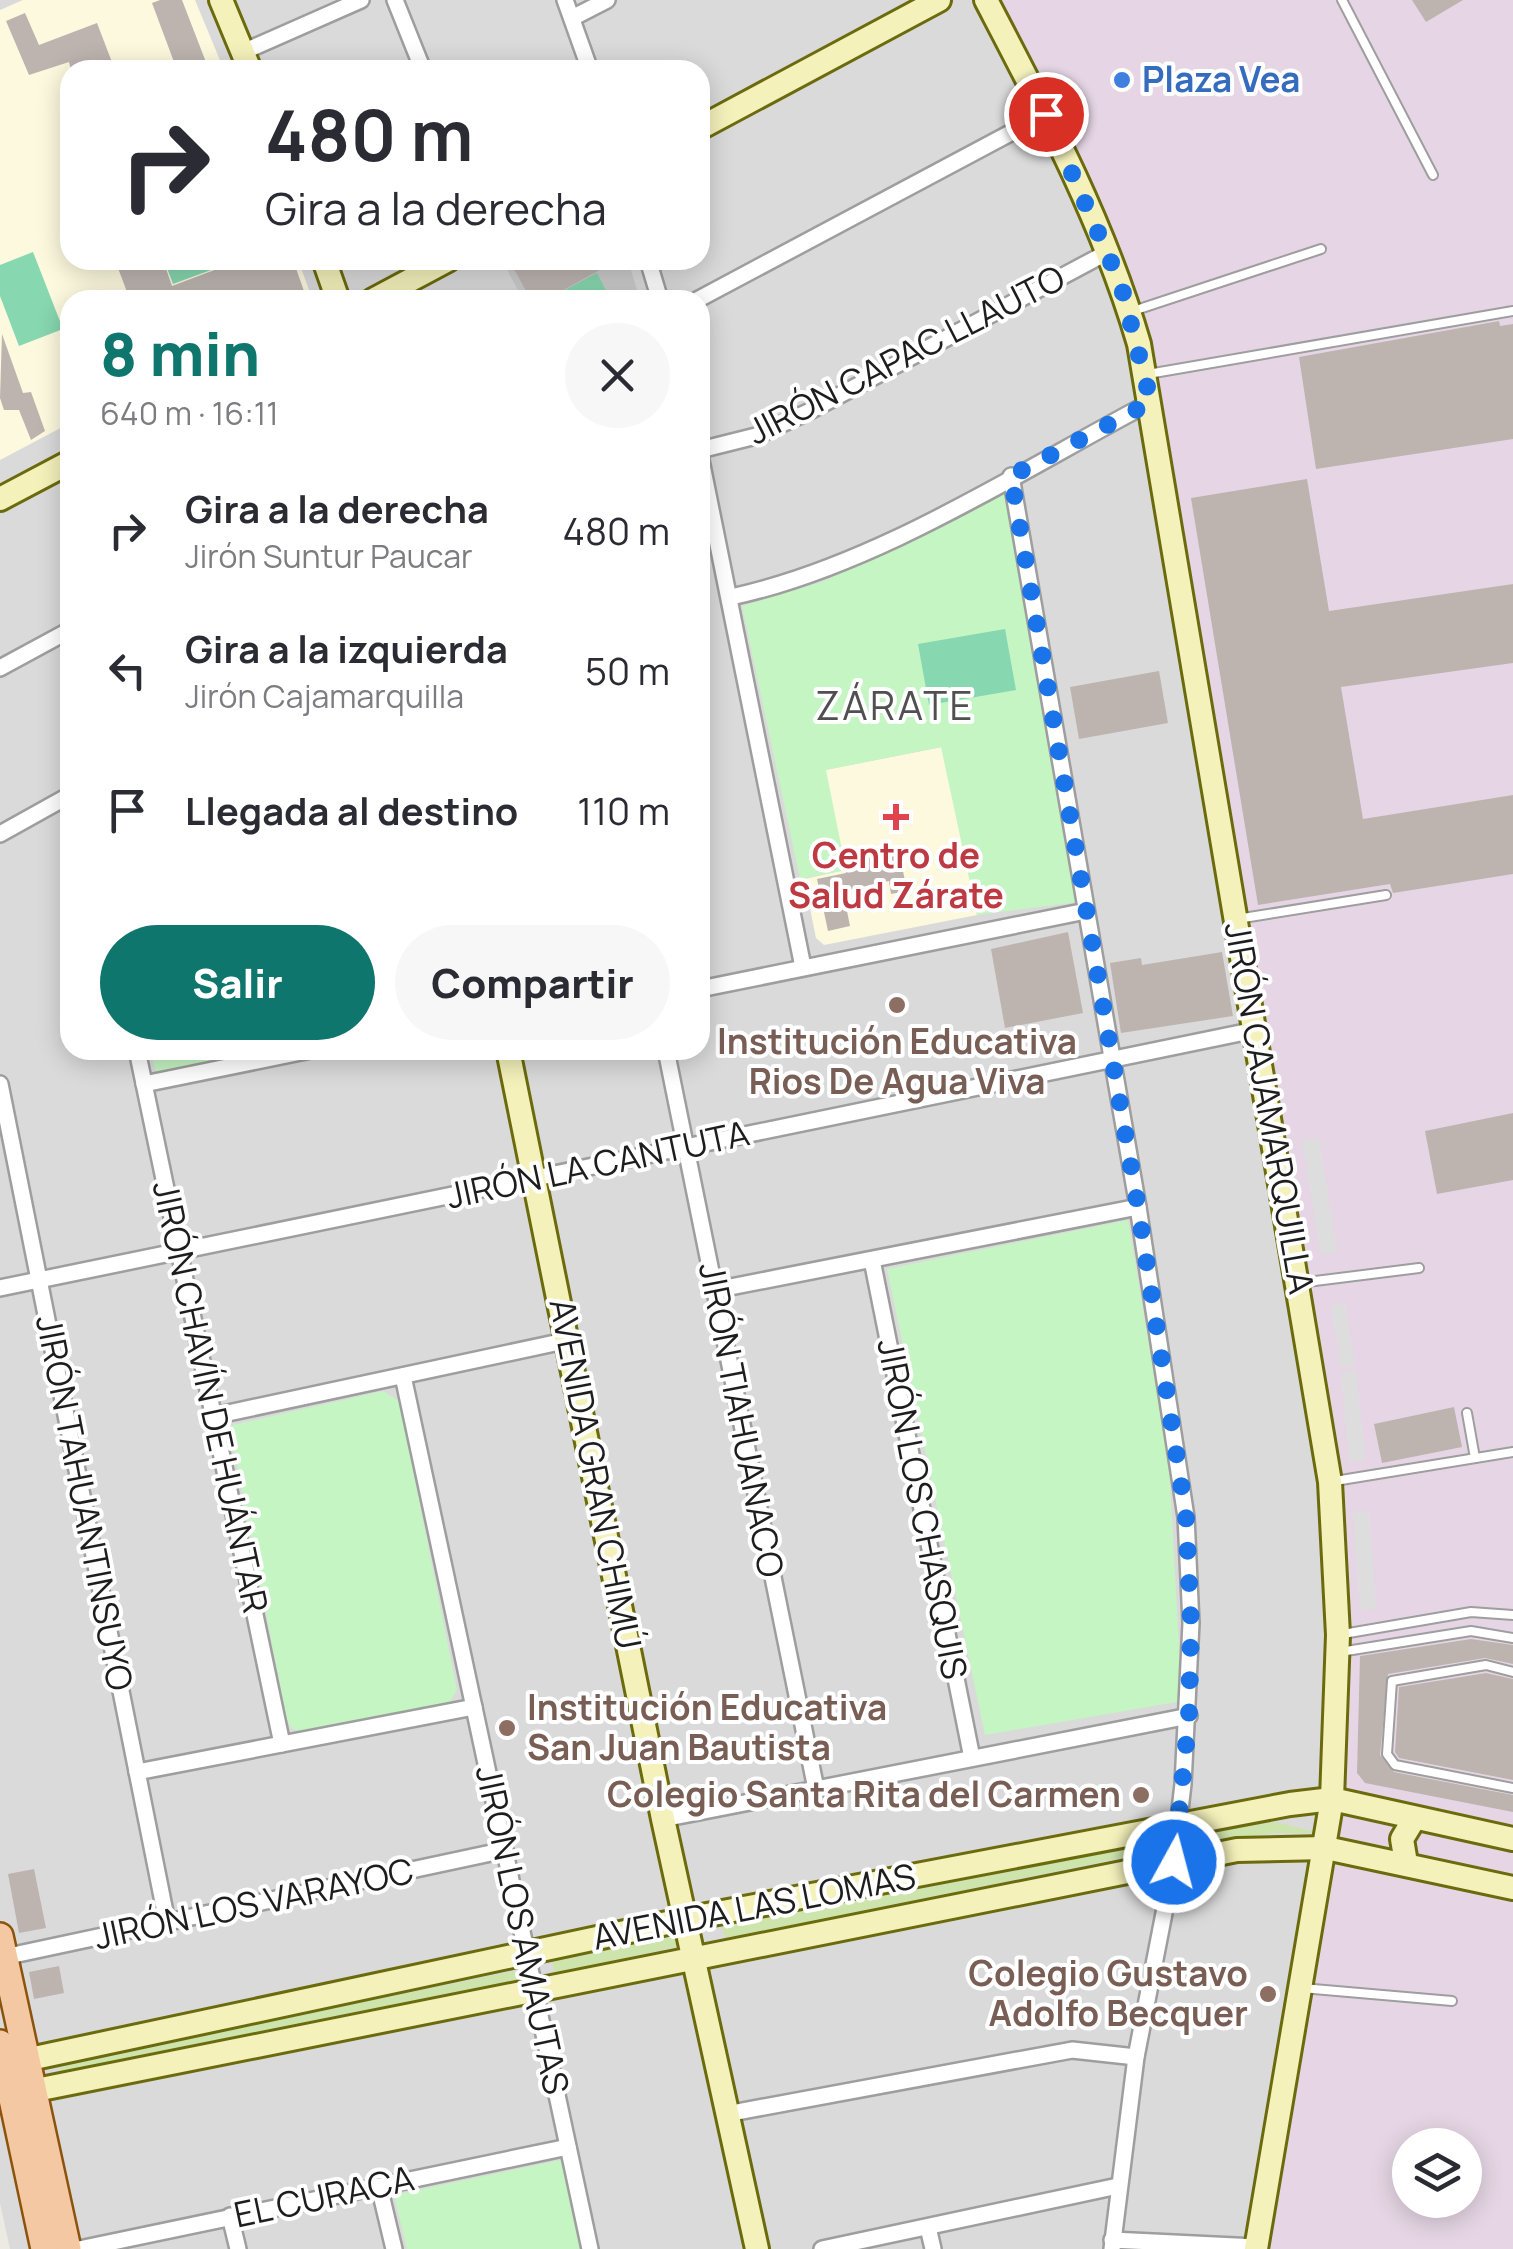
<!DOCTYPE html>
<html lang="es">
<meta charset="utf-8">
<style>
body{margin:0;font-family:Manrope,sans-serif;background:#f7f7f7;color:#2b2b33;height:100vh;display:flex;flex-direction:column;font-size:38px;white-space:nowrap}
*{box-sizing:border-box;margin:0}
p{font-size:32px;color:#7c7c81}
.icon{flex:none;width:55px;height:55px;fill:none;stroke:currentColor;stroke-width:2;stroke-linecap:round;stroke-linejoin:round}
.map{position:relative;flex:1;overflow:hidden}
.panel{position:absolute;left:60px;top:290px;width:650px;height:770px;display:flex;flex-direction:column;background:#fff;border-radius:30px;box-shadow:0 5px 25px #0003}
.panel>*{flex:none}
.guide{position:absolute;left:60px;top:60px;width:650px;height:210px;border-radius:30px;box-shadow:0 5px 25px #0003;background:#fff;color:#2b2b33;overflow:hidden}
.controls{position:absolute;left:1392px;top:2128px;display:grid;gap:20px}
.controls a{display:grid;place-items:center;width:90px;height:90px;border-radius:50%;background:#fff;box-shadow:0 5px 25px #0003;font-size:50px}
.pin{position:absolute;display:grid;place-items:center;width:85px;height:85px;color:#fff;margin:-42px;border:5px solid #fff;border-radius:50%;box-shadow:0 2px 10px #0007}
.me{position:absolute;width:110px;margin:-55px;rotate:7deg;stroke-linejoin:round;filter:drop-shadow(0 0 8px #0008)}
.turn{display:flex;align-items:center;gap:35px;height:210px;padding:0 40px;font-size:45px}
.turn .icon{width:130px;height:130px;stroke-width:2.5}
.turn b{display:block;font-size:70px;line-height:85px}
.round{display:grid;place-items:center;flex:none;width:105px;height:105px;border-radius:52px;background:#f7f7f7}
.overview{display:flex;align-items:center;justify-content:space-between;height:170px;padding:0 40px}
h1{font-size:60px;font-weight:800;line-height:75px;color:#0f766e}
.button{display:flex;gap:20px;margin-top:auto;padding:20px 40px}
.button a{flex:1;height:115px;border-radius:60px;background:#0f766e;color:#fff;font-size:40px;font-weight:800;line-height:115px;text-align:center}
.button a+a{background:#f7f7f7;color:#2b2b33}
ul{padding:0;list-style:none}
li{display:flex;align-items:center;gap:30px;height:140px;padding:0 40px}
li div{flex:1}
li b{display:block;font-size:38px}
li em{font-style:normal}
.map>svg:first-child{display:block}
</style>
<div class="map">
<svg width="1513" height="2249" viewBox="0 0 1513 2249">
<rect width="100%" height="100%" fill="#ede9e3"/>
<!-- residential -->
<path fill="#dbdada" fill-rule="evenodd" d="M0,0h1513v2249h-1503l-10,-46zM70,70h630v190h-630zM70,300h630v750h-630zM1410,2145h55v55h-55z"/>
<!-- industrial -->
<path fill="#e6d6e5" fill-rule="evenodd" d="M983,0h530v2249h-256l67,-410 9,-232 -12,-180 -171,-1016 -40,-148zM1410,2145h55v55h-55z"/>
<!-- education -->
<g fill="#fcf9de">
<path d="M23,0h172l29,70h-154v190h228l14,38 -242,2v123l-70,37v-450z"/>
<path d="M942,747l35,168 -153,30 -8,-7 -12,-59 41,-9 -20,-100z"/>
</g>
<!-- religious -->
<path fill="#cbcbcb" d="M502,260h126l12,40h-117z"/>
<!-- grass -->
<g fill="#cee4ad">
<path d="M1275,1822l45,11h-46l-73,11 4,-14z"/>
<path d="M1160,1838l-4,13 -431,88 -3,-13z"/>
<path d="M678,1936l2,10 -126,28 -2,-13z"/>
<path d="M514,1971l3,10 -456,94 -2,-11z"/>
</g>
<!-- park -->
<g fill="#c4f5c3">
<path d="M1005,489l72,413 -100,13 -36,-168 -115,23 20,100 -46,9 -58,-273 85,-26z"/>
<path d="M150,1050h128l-112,23 -10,-1z"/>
<path d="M1128,1220l41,245 13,236 -197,34 -98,-466z"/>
<path d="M383,1391l16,10 58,289 -8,13 -148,28 -9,-2 -5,-9 -58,-294z"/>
<path d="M561,2160l20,89h-174l-13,-54z"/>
</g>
<!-- pitch -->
<g fill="#87d7b0">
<path d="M33,252l30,77 -44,17 -19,-50v-31z"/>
<path d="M164,260h74l-65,24z"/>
<path d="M597,273l14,27h-65z"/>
<path d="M1005,629l11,61 -87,15 -11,-61z"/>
</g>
<!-- parking -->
<g fill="#ddd">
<path d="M1319,1138l18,114 -16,3 -19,-115z"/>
<path d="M1345,1303l10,62 -14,3 -10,-62z"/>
<path d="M1356,1370l9,90 -16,1 -8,-89z"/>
<path d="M1369,1511l7,98 -16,1 -7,-98z"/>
</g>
<!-- building -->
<g fill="#bdb4b0">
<path d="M160,0h22l27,70h-32l-25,-67z"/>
<path d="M1412,0h51l-37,22z"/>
<path d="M25,13l14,32 58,-22 18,47h-44l-2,-8 -40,13 -23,-54z"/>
<path d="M115,260h48l9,26 69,-26h52l11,31 -22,9h-152z"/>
<path d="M509,260h109l-73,40h-14z"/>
<path d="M1499,321l1,5 13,-2v115l-197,30 -17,-112z"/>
<path d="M2,334l21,59 8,-1 14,39 -14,9 -12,-30h-15l-4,-12z"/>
<path d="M1307,479l22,132 184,-27v79l-172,24 22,132 150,-24v79l-120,19 -3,-9 -132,21 -67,-407z"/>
<path d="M1159,671l9,52 -89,16 -9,-52z"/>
<path d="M899,851l8,40 -16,3 -2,-13 -46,10 7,35 -22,5 -11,-52 29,-6 -2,-10z"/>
<path d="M1068,932l15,81 -78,15 -14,-79z"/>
<path d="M1222,952l11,64 -112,17 -11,-70 31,-5 1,7z"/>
<path d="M1513,1113v67l-76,14 -12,-63z"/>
<path d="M1454,1407l8,40 -80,16 -8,-39z"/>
<path d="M1471,1639l42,6v19l-28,-6 -97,16 -8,81 14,17 119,23v17l-148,-29 -8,-10 3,-117z"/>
<path d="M1486,1673l27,6v101l-114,-22 -4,-6 4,-65z"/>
<path d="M34,1869l12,59 -27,5 -11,-59z"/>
<path d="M59,1966l5,27 -30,6 -5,-27z"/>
</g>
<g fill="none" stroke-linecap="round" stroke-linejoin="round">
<defs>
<g id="lane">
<path d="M1342,0l91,175"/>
<path d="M1130,312l191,-63"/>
<path d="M1148,374l365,-63"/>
<path d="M1237,919l149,-24"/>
<path d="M1299,1283l120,-15"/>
<path d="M1467,1413l8,45"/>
<path d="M1335,1481l178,-29"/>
<path d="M1343,1634l128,-22 42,3"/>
<path d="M1340,1652l131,-21 42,7"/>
<path d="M1513,1672l-27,-7 -94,16 -5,73 8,11 118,23"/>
<path d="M1302,1988l150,13"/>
</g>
<g id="street">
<path d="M395,0l28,70"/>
<path d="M565,0l25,70"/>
<path d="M572,18l35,-18"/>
<path d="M243,52l118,-52"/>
<path d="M648,260l12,40"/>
<path d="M697,300l349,-186"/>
<path d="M700,450l56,-14 52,-24 300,-160"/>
<path d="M700,455l103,512"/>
<path d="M1011,476l127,731 48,310 5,106 -8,161 -9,78 -38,195 -24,192"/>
<path d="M731,597c145,-31 289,-126 420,-195"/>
<path d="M0,668l70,-38"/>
<path d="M0,834l70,-39"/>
<path d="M700,989l386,-78"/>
<path d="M137,1050l145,694"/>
<path d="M666,1050l150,739"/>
<path d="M0,1084l167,838"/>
<path d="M144,1084l167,-34"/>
<path d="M872,1260l100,498"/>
<path d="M0,1288l1255,-258"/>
<path d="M715,1290l423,-83"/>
<path d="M403,1376l187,873"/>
<path d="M214,1416l355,-76"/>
<path d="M137,1772l337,-65"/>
<path d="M663,1819l526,-103"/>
<path d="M4,1957l501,-107"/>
<path d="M726,2114l346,-64 64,7"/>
<path d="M379,2186l15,63"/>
<path d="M230,2216l8,33"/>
<path d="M928,2227l5,22"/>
<path d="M1112,2240l144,7"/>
<path d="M79,2249l489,-102"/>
<path d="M822,2249l296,-63"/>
</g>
<g id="secondary">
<path d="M221,0l29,70"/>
<path d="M986,0c58,111 118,223 153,344l191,1138 8,153 -6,164 -76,450"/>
<path d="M700,128l239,-128"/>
<path d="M324,260l14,40"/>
<path d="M373,300l75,-40"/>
<path d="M0,499l70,-37"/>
<path d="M508,1050l155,769 94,430"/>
<path d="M1406,1863l-4,-24 12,-20"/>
<path d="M13,2066l12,-6 661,-141 604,-115 42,-5 181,40"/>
<path d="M16,2094l1221,-244 89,-2 187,40"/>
</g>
<g id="primary">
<path d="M0,1936l68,313"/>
<path d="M0,2043l44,206"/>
</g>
</defs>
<!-- lane casing -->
<use href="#lane" stroke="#9e9e9e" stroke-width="12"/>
<!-- street casing -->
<use href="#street" stroke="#9e9e9e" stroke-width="20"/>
<!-- secondary casing -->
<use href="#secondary" stroke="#6b6b0d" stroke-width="28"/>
<!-- primary casing -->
<use href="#primary" stroke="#8b530b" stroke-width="30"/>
<!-- lane -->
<use href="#lane" stroke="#fff" stroke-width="8"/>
<!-- street -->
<use href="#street" stroke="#fff" stroke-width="15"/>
<!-- secondary -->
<use href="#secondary" stroke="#f4f1bb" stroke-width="22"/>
<!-- primary -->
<use href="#primary" stroke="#f4c8a2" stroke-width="25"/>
</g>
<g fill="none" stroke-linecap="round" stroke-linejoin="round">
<!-- route -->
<path stroke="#1a73e8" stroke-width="18" stroke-dasharray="0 32.4" d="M1046,114l75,171 30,117 -140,74 127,731 48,309 5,107 -2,93 -15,146"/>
</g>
<!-- markers -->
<circle fill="#3f7fe0" stroke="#fff" stroke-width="4" cx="1122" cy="80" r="10"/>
<path fill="#e0444e" stroke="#fff" stroke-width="4" d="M891 802h10v10h10v10h-10v10h-10v-10h-10v-10h10z"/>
<g fill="#8d6e63" stroke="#fff" stroke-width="4">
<circle cx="897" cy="1005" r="10"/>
<circle cx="507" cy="1728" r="10"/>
<circle cx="1141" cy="1795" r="10"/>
<circle cx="1268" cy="1994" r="10"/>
</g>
<g text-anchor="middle" stroke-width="8" stroke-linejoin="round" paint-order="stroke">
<!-- shop labels -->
<g font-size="35" font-weight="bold" fill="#366cbe" stroke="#fff" text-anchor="start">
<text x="1142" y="92">Plaza Vea</text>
</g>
<!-- street labels -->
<g font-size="35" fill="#1d1d1d" stroke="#fff">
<text transform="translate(906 355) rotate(-27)" y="12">JIRÓN CAPAC LLAUTO</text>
<text transform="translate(1269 1108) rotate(80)" y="12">JIRÓN CAJAMARQUILLA</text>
<text transform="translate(598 1165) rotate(-12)" y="12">JIRÓN LA CANTUTA</text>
<text transform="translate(210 1397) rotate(78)" y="12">JIRÓN CHAVÍN DE HUÁNTAR</text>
<text transform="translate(741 1420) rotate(79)" y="12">JIRÓN TIAHUANACO</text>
<text transform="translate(595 1474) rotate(79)" y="12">AVENIDA GRAN CHIMÚ</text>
<text transform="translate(84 1503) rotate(79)" y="12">JIRÓN TAHUANTINSUYO</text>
<text transform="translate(922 1509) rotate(79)" y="12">JIRÓN LOS CHASQUIS</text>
<text transform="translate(254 1904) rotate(-12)" y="12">JIRÓN LOS VARAYOC</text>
<text transform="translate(754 1907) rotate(-11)" y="12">AVENIDA LAS LOMAS</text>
<text transform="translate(522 1930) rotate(78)" y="12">JIRÓN LOS AMAUTAS</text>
<text transform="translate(324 2197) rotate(-12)" y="12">EL CURACA</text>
</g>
<!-- health labels -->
<g font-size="35" font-weight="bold" fill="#be3a42" stroke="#fff">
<text x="896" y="868">Centro de<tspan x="896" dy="40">Salud Zárate</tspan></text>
</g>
<!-- education labels -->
<g font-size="35" font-weight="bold" fill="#785e54" stroke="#fff" text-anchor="end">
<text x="897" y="1054" text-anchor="middle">Institución Educativa<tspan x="897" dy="40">Rios De Agua Viva</tspan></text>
<text x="527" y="1720" text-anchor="start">Institución Educativa<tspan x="527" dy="40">San Juan Bautista</tspan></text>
<text x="1121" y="1807">Colegio Santa Rita del Carmen</text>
<text x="1248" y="1986">Colegio Gustavo<tspan x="1248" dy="40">Adolfo Becquer</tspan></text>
</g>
<!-- quarter labels -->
<g font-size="40" letter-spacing="2.5" fill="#505050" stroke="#fff">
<text x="895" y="720">ZÁRATE</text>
</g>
</g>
</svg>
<div class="controls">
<a><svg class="icon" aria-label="layers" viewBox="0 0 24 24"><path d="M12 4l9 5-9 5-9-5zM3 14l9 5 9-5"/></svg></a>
</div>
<div class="pin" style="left:1046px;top:114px;background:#d93025"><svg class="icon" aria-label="arrive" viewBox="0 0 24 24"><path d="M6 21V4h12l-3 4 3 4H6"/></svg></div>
<svg class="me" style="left:1174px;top:1862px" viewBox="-20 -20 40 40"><circle r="17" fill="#1a73e8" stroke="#fff" stroke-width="3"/><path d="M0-11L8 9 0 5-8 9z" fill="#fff"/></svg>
<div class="guide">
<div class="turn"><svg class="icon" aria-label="right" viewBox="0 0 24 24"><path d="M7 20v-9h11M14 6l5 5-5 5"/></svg><div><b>480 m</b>Gira a la derecha</div></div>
</div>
<section class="panel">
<div class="overview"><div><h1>8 min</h1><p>640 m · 16:11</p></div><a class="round"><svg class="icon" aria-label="close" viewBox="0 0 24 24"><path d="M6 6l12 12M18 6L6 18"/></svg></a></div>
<ul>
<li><svg class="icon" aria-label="right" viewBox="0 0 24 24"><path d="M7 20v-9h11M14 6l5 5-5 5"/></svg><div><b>Gira a la derecha</b><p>Jirón Suntur Paucar</p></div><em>480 m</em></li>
<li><svg class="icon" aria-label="left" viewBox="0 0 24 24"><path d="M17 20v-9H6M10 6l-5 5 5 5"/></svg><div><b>Gira a la izquierda</b><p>Jirón Cajamarquilla</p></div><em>50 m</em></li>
<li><svg class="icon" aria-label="arrive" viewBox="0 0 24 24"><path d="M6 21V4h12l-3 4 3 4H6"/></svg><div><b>Llegada al destino</b></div><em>110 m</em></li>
</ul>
<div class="button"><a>Salir</a><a>Compartir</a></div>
</section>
</div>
